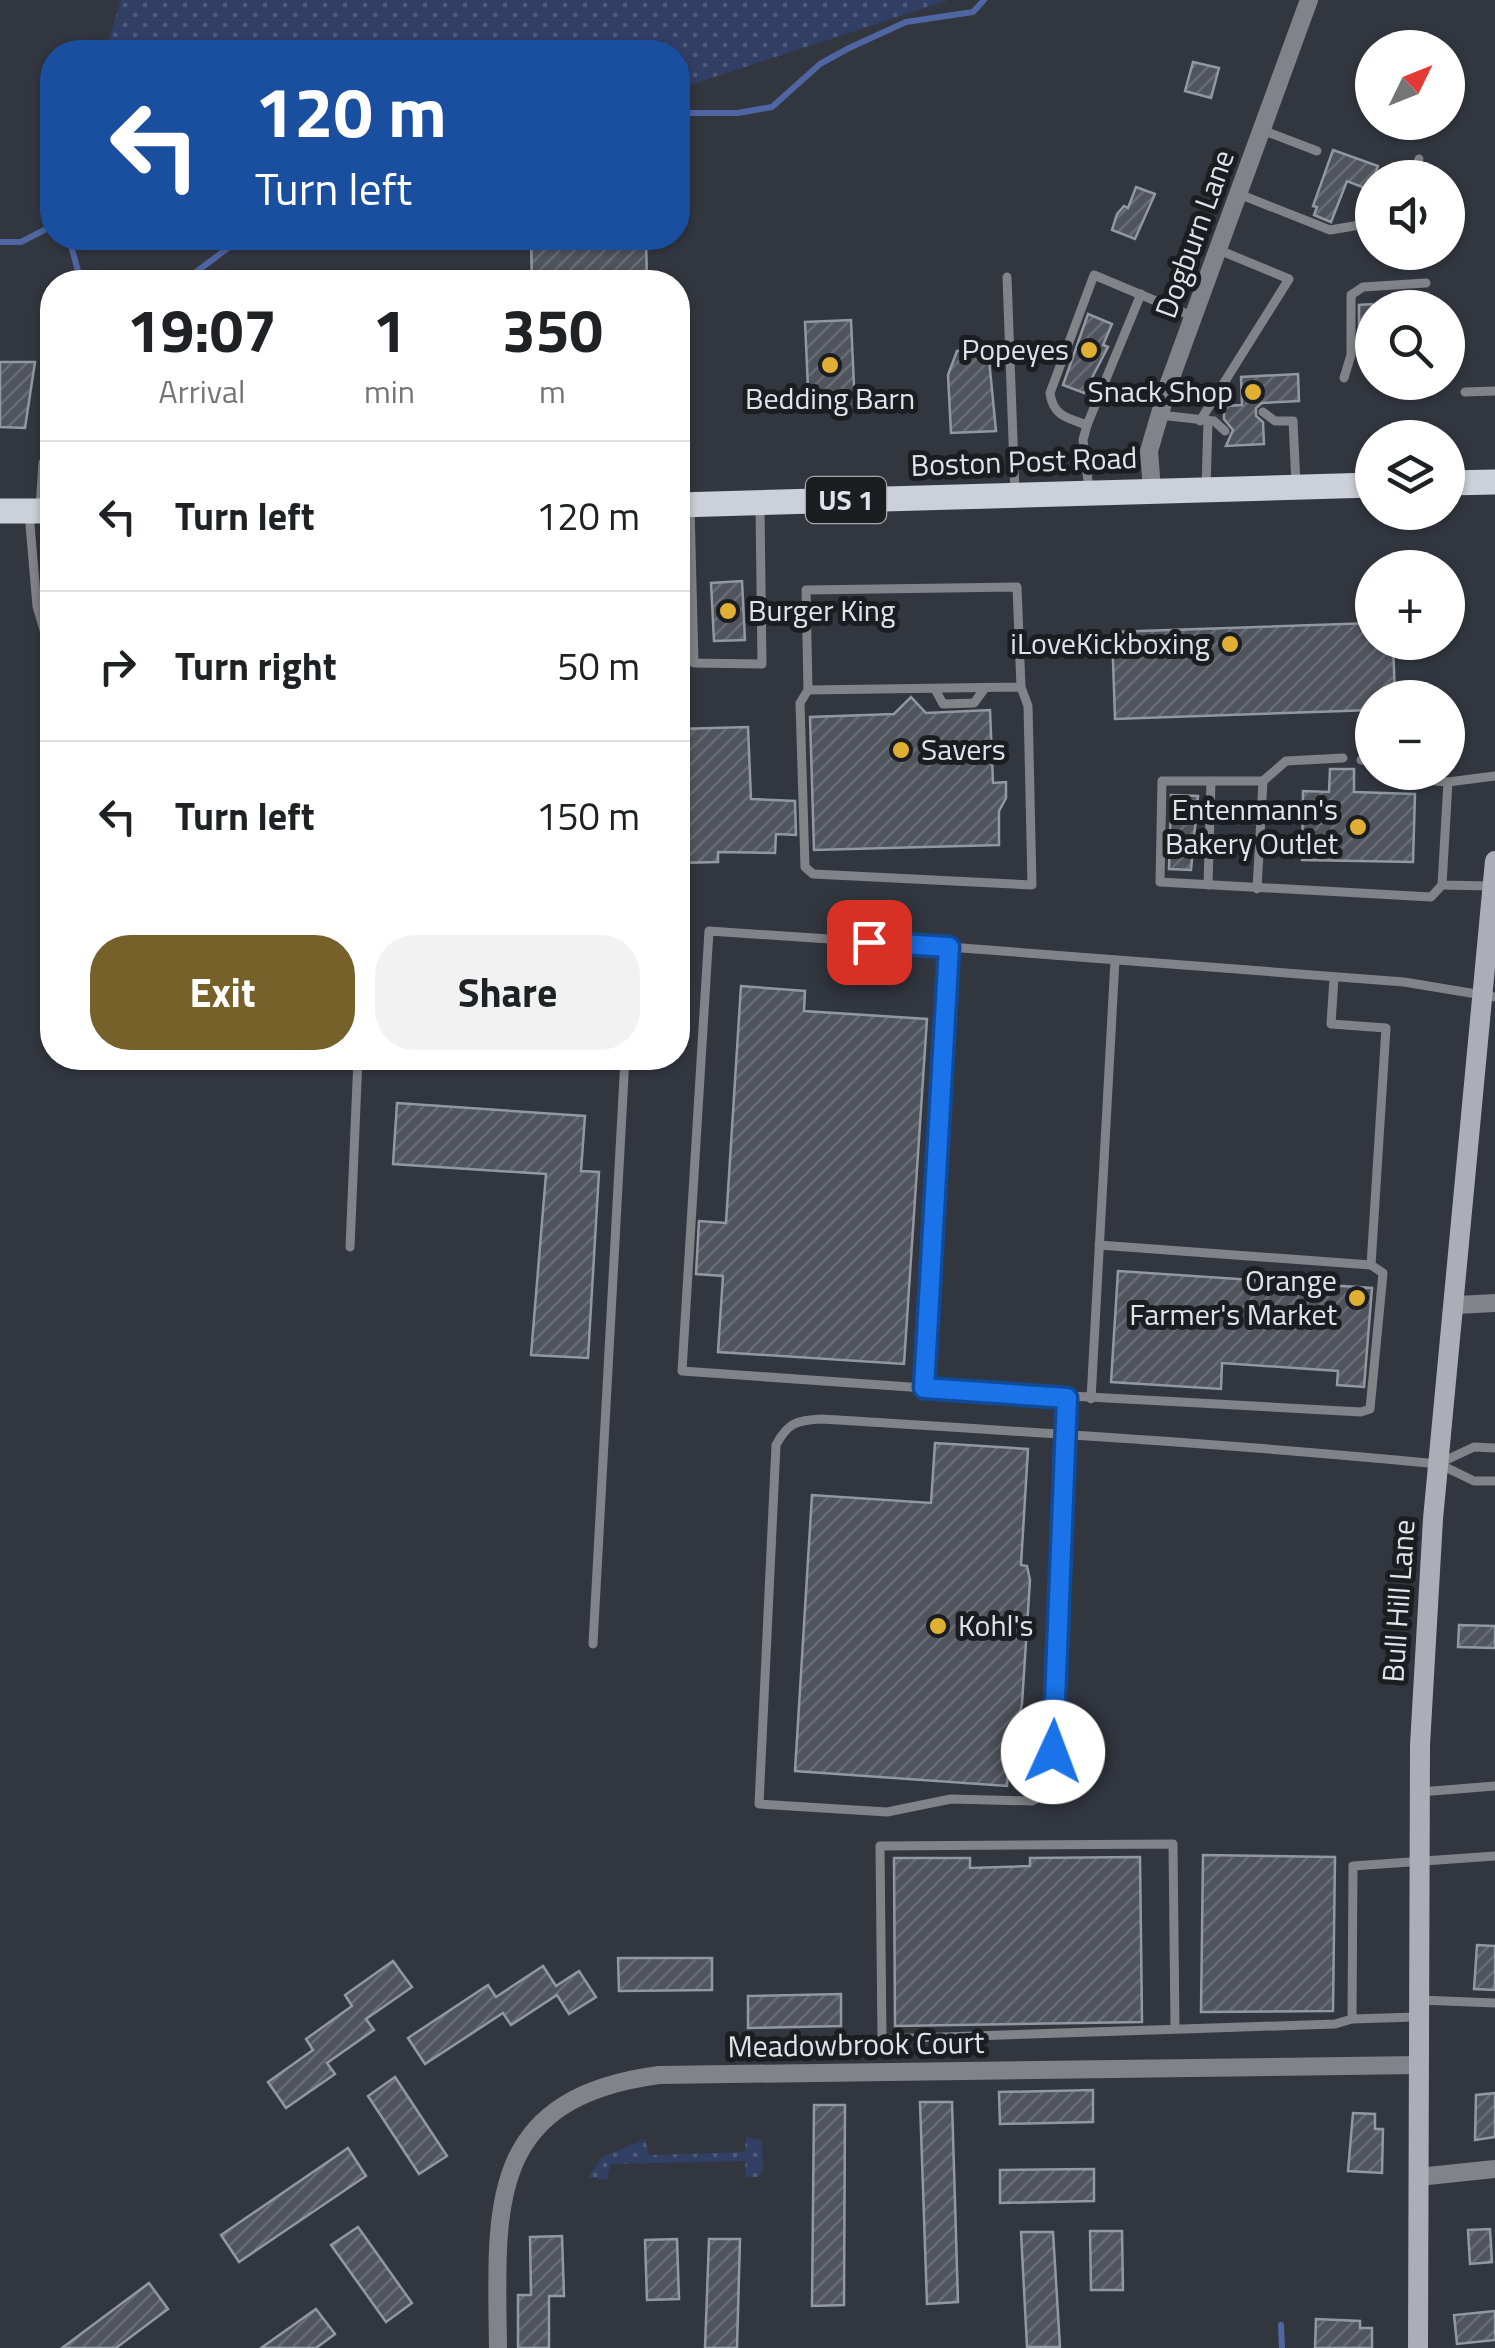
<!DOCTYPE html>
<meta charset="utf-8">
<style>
body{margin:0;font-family:"Titillium Web",sans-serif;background:#f2f2f2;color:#202124;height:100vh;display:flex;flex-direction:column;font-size:38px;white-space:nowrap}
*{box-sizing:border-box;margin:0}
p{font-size:32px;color:#757577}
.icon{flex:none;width:55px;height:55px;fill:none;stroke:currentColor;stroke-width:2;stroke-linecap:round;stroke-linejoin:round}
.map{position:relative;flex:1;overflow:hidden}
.drawer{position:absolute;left:40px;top:270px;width:650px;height:800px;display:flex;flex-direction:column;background:#fff;border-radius:40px;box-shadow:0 2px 8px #0004}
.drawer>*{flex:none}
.top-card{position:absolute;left:40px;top:40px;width:650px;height:210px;border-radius:40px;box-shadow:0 2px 8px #0004;background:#1a4fa0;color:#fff;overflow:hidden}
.needle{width:65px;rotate:47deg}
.tools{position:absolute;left:1355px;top:30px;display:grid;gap:20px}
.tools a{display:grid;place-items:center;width:110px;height:110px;border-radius:50%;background:#fff;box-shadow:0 2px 8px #0004;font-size:50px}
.pin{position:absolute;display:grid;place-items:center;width:85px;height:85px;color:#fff;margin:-42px;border-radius:20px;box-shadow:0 5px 15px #0006}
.me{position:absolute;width:110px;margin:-55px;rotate:2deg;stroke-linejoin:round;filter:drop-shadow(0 0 8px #0008)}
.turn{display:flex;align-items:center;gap:35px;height:210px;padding:0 50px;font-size:45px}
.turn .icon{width:130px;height:130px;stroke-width:2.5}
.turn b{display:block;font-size:70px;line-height:85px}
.eta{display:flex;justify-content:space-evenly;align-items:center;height:170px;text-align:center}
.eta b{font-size:60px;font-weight:700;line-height:70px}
.primary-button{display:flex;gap:20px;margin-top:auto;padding:20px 50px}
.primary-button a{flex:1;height:115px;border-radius:40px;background:#76612b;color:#fff;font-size:40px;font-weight:700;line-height:115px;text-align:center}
.primary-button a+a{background:#f2f2f2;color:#202124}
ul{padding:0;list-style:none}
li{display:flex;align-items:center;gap:30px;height:150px;padding:0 50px;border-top:2px solid #e0e0e0}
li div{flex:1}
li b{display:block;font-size:38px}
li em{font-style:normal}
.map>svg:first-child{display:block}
</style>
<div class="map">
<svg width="1495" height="2348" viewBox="0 0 1495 2348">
<defs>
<pattern id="grass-dots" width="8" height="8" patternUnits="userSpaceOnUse" patternTransform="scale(2.5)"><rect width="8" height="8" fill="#313f65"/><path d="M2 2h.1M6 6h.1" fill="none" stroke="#4f5b7b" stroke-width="1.8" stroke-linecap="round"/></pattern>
<pattern id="building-hatch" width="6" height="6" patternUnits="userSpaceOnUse" patternTransform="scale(2.5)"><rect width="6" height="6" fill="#50545d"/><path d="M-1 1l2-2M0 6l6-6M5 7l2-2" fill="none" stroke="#696c74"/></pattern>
</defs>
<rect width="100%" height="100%" fill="#32363f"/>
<!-- grass -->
<g fill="url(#grass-dots)">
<path d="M121,0h828l-271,89v-37h-573z"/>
<path d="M746,2137l16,3 1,30 -5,7h-12l-1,-16 -134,3 -4,16 -19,-3 14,-20 43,-18 4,16 96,-3z"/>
</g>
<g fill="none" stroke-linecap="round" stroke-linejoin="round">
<!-- stream -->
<g stroke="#4f66a3" stroke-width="6">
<path d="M678,113h60l34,-6 48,-43 29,-16 57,-26 67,-10 11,-12"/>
<path d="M69,238l12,44"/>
<path d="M0,242h21l31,-16"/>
<path d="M183,282l58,-44"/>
<path d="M1281,2325l1,23"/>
</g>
</g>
<!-- building -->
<g fill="url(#building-hatch)" stroke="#9297a1" stroke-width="2.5">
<path d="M1193,62l26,6 -8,30 -26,-7z"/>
<path d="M1333,150l45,16 -8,24 -23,-9 -16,41 -17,-7 3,-8 -4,-1z"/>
<path d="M1136,187l19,7 -20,45 -23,-9 5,-16 7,-8 4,2z"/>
<path d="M646,238l1,44h-115l-1,-42z"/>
<path d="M1372,304v44l-13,1v-44z"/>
<path d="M1088,314l24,10 -9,21 5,2 -24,46 -21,-8z"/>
<path d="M851,320l4,88 -46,2 -4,-88z"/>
<path d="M988,349l8,82 -45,2 -3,-58 9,-24z"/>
<path d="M0,362h35l-10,66 -25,-1z"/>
<path d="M1298,374l1,27 -37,2 -6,5v8l7,6 1,22 -38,2 7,-16 -9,-11v-13l18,-1 -1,-28z"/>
<path d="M742,581l3,59 -31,1 -3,-58z"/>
<path d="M1372,623v19h21l2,56h-23v12l-257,9 -3,-87z"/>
<path d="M911,697l15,16 64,-3 3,73 13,-1v16l-7,13v34l-185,5 -4,-133 84,-3z"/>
<path d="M748,727l3,72 44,2 1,34 -20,-1 -1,19 -57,-1v10l-40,1v-134z"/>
<path d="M1330,769h24v23l61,2 -2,68 -111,-2 1,-69 26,1z"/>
<path d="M1171,795l27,1 -7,74 -22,-1z"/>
<path d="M741,986l64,5 -1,20 123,8 -23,345 -186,-12 5,-76 -27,-2 3,-53 27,2z"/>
<path d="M397,1103l188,13 -4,55 18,1 -11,186 -57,-3 15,-181 -153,-10z"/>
<path d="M1118,1271l254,17 -8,99 -27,-2 1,-14 -116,-8 -1,26 -110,-7z"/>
<path d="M935,1443l93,6 -7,116 6,1 3,14 -8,124 -5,21 -6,-1 -4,62 -212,-15 17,-276 119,8z"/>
<path d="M1459,1625l36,1v22l-37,-1z"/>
<path d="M1203,1855l132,2 -2,154 -132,1z"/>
<path d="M1140,1857l2,165 -247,4 -1,-168h76v10l60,-2v-8z"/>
<path d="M1477,1945l18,1v44l-21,-1z"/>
<path d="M618,1958h94v32l-93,1z"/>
<path d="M393,1961l19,26 -46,32 8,11 -47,33 8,11 -49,34 -18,-26 45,-32 -7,-11 46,-33 -7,-11z"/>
<path d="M543,1966l13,20 23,-15 17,26 -27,17 -12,-19 -46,30 -8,-12 -78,51 -17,-26 80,-53 8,12z"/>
<path d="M841,1994v32l-93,2v-32z"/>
<path d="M395,2077l52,79 -28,18 -51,-78z"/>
<path d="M1093,2090v32l-93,2 -1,-32z"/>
<path d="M1495,2093v44l-20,3 1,-45z"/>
<path d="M920,2102h32l6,200 -31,2z"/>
<path d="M814,2105h31l-1,200 -32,1z"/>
<path d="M1353,2113l22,1v15h8l-1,44 -34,-2z"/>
<path d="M348,2148l18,28 -127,86 -18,-27z"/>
<path d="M1094,2169v32l-94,2v-33z"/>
<path d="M358,2227l54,76 -26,19 -55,-77z"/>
<path d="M1490,2229l2,33 -22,2 -2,-34z"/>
<path d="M1090,2231h32l1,59h-32z"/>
<path d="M1021,2232h32l7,115h-33z"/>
<path d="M562,2236l2,60h-15v52h-31v-53h13l-1,-58z"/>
<path d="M677,2239l2,60 -32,1 -2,-60z"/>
<path d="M709,2239h31l-3,109h-32z"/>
<path d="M149,2283l19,26 -52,39h-54z"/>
<path d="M316,2309l19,25 -19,14h-55z"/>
<path d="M1495,2311v29l-38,4 -3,-29z"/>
<path d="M1316,2319l44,2v7h12v20h-57z"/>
</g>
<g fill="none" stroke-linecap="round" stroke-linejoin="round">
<!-- lane -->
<g stroke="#818388" stroke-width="9">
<path d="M1262,130l55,21"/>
<path d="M1412,178l7,-19"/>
<path d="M1239,194l91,36 42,-7"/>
<path d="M1007,277l8,217"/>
<path d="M1344,378l7,-23v-60l12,-8 63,-4"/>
<path d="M1465,392l30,-1"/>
<path d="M1263,412l12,9h18l3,64"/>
<path d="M1160,415l54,6 11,10"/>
<path d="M1200,421l89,-142 -70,-29"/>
<path d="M1087,425l54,-131"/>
<path d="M1206,488l2,-67"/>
<path d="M1089,489l-6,-49 4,-15c-20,-7 -34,-9 -37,-32l44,-118 100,42"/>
<path d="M40,508l3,-45h9"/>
<path d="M690,508l4,155 68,1 -2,-157"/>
<path d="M29,513l8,93 15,51"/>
<path d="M935,689l8,15 31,-1 11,-15"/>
<path d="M808,690l-8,13 5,164 8,7 219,11 -4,-179 -7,-19 -4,-100 -211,3 2,100 213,-3"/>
<path d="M1343,758l-57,3 -23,20h-101l-2,101 271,15 11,-12"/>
<path d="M1361,760l11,1"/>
<path d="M1413,772l11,8 24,2"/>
<path d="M1208,885l3,-104"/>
<path d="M1490,886l-48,-1 6,-103 47,-6"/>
<path d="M1257,889l6,-108"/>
<path d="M1334,978l-3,46 55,4 -15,237 12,8 -13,136 -9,3 -437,-24 25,-441 455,35 91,15"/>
<path d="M1099,1245l272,20"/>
<path d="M350,1247l8,-189"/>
<path d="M924,1388l-242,-17 27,-440 240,16"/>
<path d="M1067,1398l-1,36 -14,346 -4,12 -16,9 -81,-2 -64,13 -128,-8 17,-359c12,-23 22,-25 46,-26 206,13 412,25 617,45l35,17h21"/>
<path d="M1091,1399l24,-439"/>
<path d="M1442,1462l32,-15 21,1"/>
<path d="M593,1644l32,-586"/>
<path d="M1420,1792l75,-6"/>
<path d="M1420,2000l75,3"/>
<path d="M1417,2017l-65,2 1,-153 142,-10"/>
<path d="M1175,2029l-2,-185 -293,2 2,193 453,-15 17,-5"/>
</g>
<!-- street -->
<g stroke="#818388" stroke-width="18">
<path d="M1152,490l-3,-39 20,-68 140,-383"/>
<path d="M1457,1305l38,-2"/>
<path d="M1418,2177l77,-8"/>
<path d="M498,2348c-2,-142 -12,-250 161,-273l761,-10"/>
</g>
<!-- secondary -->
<path stroke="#abaeb6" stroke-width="20" d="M1418,2348l2,-603 13,-226 62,-658"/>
<!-- primary -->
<g stroke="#ccd0d9" stroke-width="25">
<path d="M1448,483l47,-1"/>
<path d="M678,505l694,-20"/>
<path d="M0,511h52"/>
</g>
</g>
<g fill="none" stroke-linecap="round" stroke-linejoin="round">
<defs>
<path id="route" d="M869,942l80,5 -25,441 143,10 -14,354"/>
</defs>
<!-- route casing -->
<use href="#route" stroke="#114b97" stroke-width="25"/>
<!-- route -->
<use href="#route" stroke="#1a73e8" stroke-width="18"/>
</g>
<!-- markers -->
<g fill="#dfb034" stroke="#1c1d21" stroke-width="4">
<circle cx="1089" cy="350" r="10"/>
<circle cx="830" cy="365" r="10"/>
<circle cx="1253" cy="392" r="10"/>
<circle cx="728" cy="611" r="10"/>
<circle cx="1230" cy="644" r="10"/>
<circle cx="901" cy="750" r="10"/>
<circle cx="1358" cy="827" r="10"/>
<circle cx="1357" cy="1298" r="10"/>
<circle cx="938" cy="1626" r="10"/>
</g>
<g text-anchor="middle" stroke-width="10" stroke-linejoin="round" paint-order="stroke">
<!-- shield labels -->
<rect fill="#1c1d21" stroke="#a5a8ac" stroke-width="2.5" x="806" y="477" width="80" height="46" rx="8"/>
<g font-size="28" font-weight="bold" fill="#e0e3e8">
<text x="846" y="510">US 1</text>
</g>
<!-- street labels -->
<g font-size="30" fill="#e0e3e8" stroke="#1c1d21">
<text transform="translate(1195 234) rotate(-70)" y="10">Dogburn Lane</text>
<text transform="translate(1024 462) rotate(-2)" y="10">Boston Post Road</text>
<text transform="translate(1399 1601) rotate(-86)" y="10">Bull Hill Lane</text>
<text transform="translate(856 2045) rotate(-1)" y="10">Meadowbrook Court</text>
</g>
<!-- poi labels -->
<g font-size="30" fill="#e0e3e8" stroke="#1c1d21" text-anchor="end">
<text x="1069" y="360">Popeyes</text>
<text x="1233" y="402">Snack Shop</text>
<text x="830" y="409" text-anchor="middle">Bedding Barn</text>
<text x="748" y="621" text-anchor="start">Burger King</text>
<text x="1210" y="654">iLoveKickboxing</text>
<text x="921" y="760" text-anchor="start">Savers</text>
<text x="1338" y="820">Entenmann's<tspan x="1338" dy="34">Bakery Outlet</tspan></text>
<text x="1337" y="1291">Orange<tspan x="1337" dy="34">Farmer's Market</tspan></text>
<text x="958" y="1636" text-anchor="start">Kohl's</text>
</g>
</g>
</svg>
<div class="tools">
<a><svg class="needle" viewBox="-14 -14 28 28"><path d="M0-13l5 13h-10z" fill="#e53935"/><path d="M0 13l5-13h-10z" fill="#757577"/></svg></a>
<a><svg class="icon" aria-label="sound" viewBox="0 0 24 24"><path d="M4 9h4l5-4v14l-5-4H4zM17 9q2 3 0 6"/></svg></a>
<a><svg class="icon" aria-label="search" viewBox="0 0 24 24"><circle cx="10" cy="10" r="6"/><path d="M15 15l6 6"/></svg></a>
<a><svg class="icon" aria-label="layers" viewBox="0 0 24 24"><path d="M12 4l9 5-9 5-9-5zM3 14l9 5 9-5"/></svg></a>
<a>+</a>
<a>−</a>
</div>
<div class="pin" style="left:869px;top:942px;background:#d93025"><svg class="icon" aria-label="arrive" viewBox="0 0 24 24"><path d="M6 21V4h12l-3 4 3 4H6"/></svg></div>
<svg class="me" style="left:1053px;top:1752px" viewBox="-20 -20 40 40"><circle r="19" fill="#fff"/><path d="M0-13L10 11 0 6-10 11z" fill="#1a73e8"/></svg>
<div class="top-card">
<div class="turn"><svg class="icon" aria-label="left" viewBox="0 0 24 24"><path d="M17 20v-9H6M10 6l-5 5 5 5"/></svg><div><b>120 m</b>Turn left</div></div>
</div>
<section class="drawer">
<div class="eta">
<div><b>19:07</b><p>Arrival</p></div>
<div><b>1</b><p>min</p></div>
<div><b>350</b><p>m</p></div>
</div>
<ul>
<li><svg class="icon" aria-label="left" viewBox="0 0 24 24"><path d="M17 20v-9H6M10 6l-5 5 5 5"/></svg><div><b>Turn left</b></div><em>120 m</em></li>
<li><svg class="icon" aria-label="right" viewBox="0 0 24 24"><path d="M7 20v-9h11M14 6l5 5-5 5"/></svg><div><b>Turn right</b></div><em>50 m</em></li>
<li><svg class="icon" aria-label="left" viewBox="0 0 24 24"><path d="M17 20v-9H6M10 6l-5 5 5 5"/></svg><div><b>Turn left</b></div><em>150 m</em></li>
</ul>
<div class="primary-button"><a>Exit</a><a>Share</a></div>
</section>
</div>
